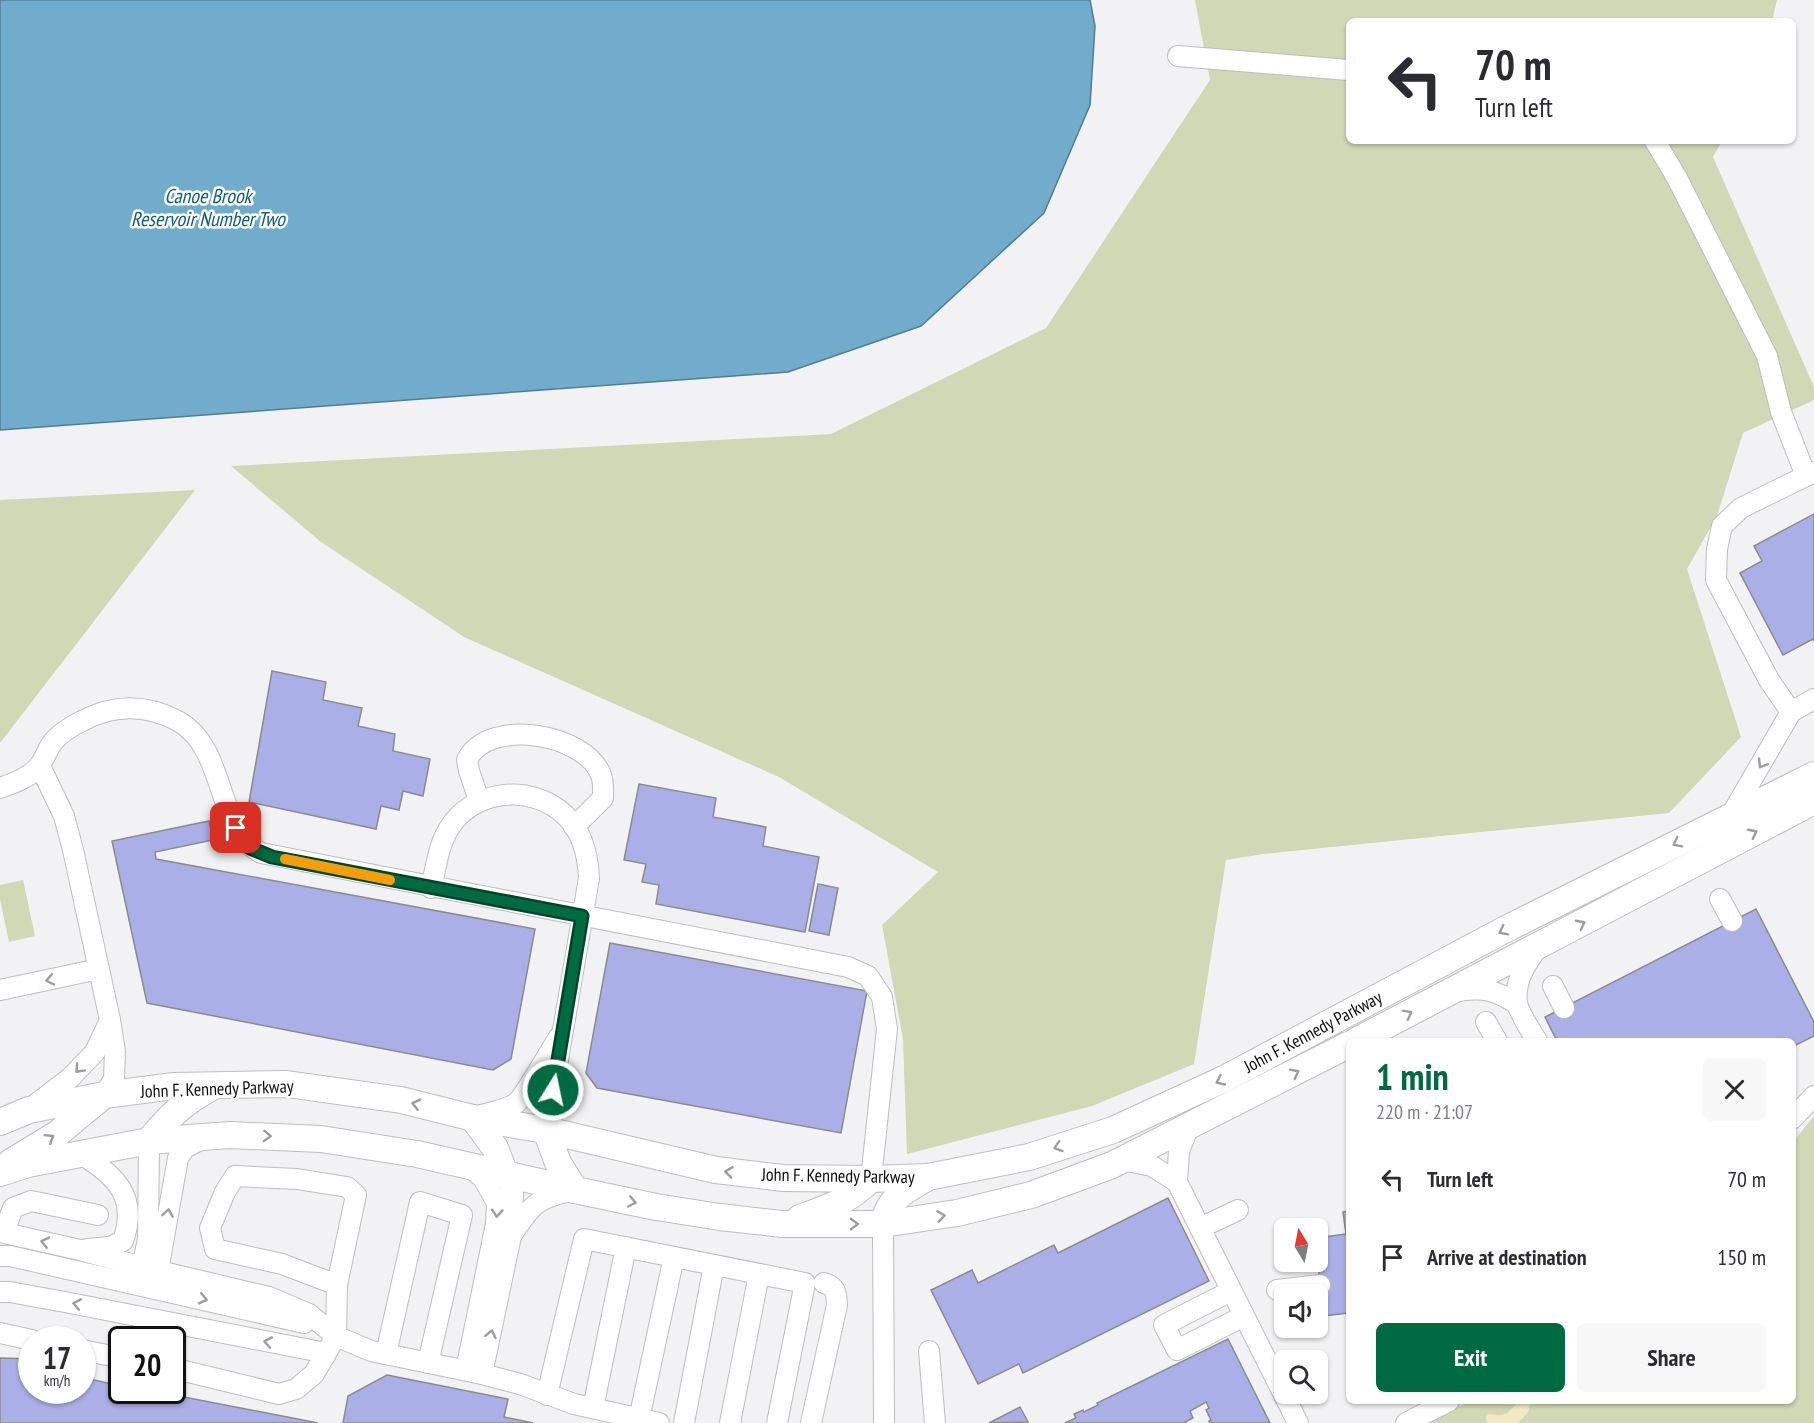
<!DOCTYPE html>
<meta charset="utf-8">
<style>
body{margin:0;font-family:"PT Sans Narrow",sans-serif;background:#f7f7f7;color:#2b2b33;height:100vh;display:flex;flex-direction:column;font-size:22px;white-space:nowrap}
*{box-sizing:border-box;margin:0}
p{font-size:20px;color:#7c7c81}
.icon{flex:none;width:33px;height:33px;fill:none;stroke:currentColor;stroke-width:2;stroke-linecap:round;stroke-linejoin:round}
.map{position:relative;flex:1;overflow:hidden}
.drawer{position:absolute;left:1346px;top:1038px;width:450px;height:366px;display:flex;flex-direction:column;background:#fff;border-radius:9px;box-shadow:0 2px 4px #0004}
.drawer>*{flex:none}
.hud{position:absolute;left:1346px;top:18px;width:450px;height:126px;border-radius:9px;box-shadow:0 2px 4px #0004;background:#fff;color:#2b2b33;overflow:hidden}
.needle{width:39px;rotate:350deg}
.controls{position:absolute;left:1274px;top:1218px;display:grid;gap:12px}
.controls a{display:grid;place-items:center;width:54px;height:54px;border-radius:9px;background:#fff;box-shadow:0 2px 4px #0004;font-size:30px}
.speed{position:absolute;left:18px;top:1326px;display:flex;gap:12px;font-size:30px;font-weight:700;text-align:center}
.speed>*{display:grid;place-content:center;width:78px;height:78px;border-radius:50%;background:#fff;box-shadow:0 2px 4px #0004;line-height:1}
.speed small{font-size:15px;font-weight:400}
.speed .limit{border:3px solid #111;border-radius:9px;background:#fff;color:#111}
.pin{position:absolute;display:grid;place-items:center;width:51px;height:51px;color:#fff;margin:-26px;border-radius:12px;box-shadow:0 3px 9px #0006}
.me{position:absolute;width:66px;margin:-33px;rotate:10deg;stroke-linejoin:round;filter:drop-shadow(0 0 4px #0008)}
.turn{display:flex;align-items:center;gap:21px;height:126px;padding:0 30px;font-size:27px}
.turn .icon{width:78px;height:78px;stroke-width:2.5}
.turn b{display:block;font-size:42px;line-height:51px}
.round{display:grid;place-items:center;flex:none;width:63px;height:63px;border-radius:9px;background:#f7f7f7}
.headline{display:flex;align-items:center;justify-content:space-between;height:102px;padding:0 30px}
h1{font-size:36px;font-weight:700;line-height:45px;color:#006a41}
.primary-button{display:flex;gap:12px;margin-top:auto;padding:12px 30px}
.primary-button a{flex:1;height:69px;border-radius:9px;background:#006a41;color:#fff;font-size:24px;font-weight:700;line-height:69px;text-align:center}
.primary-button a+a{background:#f7f7f7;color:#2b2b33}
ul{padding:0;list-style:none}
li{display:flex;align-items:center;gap:18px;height:78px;padding:0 30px}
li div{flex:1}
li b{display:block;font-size:22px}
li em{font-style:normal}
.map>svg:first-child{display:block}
</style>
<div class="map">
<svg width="1814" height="1423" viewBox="0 0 1814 1423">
<rect width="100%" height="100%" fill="#f2f2f4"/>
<!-- green -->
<g fill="#d0d8b5">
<path d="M1195,0h582l-5,21h-424v120h374l-9,16 101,230v13l-71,33 -26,83 -30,53 54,168 -72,76 -406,41 -37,6 -32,204 -102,42 -185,48 -4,-115 -21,-114 56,-53 -159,-95 -315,-140 -143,-95 -90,-76 600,-32 215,-106 164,-248z"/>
<path d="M195,490l-195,253v-243z"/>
<path d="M23,880l12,56 -26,6 -9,-43v-14z"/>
<path d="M1814,1116v307h-386l42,-22h322l1,-259z"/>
</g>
<!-- sand -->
<path fill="#f3e9c4" d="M1520,1401h9c3,10 -5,16 -12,22h-30l-1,-6 2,-3 13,1 6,-2z"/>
<!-- water -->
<path fill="#71accd" stroke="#527c93" stroke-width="1.5" d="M0,0h1090l5,26 -5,79 -46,108 -123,113 -133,46 -788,58z"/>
<!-- building -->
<g fill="#aab0e7" stroke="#8b8b8d" stroke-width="1.5">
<path d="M1814,514v127l-1,-2 -30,16 -43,-82 22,-12 -8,-15z"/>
<path d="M272,671l54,11 -3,18 39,8 -4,18 37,8 -2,17 37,8 -7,37 -20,-5 -4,19 -18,-4 -5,23 -127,-27z"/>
<path d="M639,784l77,14 -3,19 53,10 -3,19 56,11 -14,75 -149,-28 3,-19 -17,-3 4,-18 -22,-4z"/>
<path d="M209,821l4,19 -58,12 1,7 379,70 -24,130 -18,11 -346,-67 -35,-162z"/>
<path d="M818,884l20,4 -9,47 -20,-4z"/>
<path d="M1756,909l58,113v14l-22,11v-6h-235l-12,-24z"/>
<path d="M610,943l257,48 -26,142 -244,-45 -11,-15z"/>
<path d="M1168,1198l41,83 -186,92 -4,-9 -41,20 -47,-94 41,-20 6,13 76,-38 4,8z"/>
<path d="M1348,1211v102l-24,3 -7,-60v-18l29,-4 -3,-22z"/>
<path d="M1228,1339l42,84h-60l-1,-2 2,-1 -5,-10 3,-2 -3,-6 -16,9 3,7 -8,4 1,1h-121l11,-5 -2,-4 9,-4 1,2 14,-7 -1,-2z"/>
<path d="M0,1358l32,1v31h50v-21l12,11 28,6v4h26l170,33h-318z"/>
<path d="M387,1375l121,24 -4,18 29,6h-190l5,-27z"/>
<path d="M1020,1407l8,15 -39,1z"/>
</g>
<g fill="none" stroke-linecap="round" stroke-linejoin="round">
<defs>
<g id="minor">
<path d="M1178,56l170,14"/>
<path d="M1655,141l22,37 90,178 14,56 25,64"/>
<path d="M1791,712l-22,-32 -53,-100 1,-31 5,-23 19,-18 73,-36"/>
<path d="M40,766l24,50 9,34 37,170 5,31 -1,28 -10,16"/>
<path d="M0,788c14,-5 29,-10 39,-22 6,-7 8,-17 14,-24 7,-9 19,-16 29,-21 32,-17 64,-17 96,0 49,27 37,108 83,132l587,114 20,9 14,21 5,32 -16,150"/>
<path d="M479,800l-10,-29 -2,-11c21,-43 118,-27 134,15 3,8 2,15 2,23l-29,29"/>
<path d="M1730,817l61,-105 23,-13"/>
<path d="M431,888c5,-20 7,-41 17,-58 24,-41 83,-47 117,-15 17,16 23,41 24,63l-43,252"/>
<path d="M1720,899l12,22"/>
<path d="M1553,986l11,22"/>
<path d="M0,990l99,-21"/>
<path d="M1458,991c26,-4 37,-1 59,13"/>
<path d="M1486,1022l11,19"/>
<path d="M1537,1041c-6,-10 -18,-28 -20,-38 -3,-21 9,-41 22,-56"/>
<path d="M31,1108l39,-30 25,-26 15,-32"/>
<path d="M474,1117c13,-4 29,-6 41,-13 9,-6 36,-55 44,-67"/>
<path d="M1792,1119l22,-23"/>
<path d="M82,1155c35,21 56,43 41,86l-13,6 -23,2"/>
<path d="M1121,1160l31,6 25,16 121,241"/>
<path d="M1177,1182l2,-31 10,-25"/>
<path d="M883,1224l1,199"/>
<path d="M1200,1228l38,-18"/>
<path d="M0,1232l80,18 62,17 127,30 40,17 27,22 35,15 111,23 38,10 54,20 85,19"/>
<path d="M4,1232l9,-24 18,-7 67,14"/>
<path d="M511,1236c20,-30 25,-39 62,-45"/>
<path d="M0,1256h10l294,67"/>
<path d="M151,1279l7,-8 20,-113 7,-10 19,-10"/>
<path d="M145,1281l-3,-14 6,-28 1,-98"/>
<path d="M1277,1290l43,-5"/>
<path d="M1231,1291l-67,34 13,25 67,-34"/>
<path d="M0,1292h10l60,11 246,48 9,5"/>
<path d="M0,1333l32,7"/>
<path d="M82,1350l40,8"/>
<path d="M929,1351l6,72"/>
<path d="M386,1354l34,-152 42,13 -34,148"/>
<path d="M172,1368l107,26 17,-5 18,-15 22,-38 1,-51 -55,-21 -67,-15 -5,-21 15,-36 10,-16 62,3 50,8 9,8 -19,90"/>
<path d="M466,1370l30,-146 1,-21 -14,-25 -15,-12"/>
<path d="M482,1374l29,-138 2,-43 -8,-19"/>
<path d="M547,1395l37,-156 221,44 -28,140"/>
<path d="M593,1408l33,-161"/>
<path d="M639,1419l35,-162"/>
<path d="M684,1423l30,-158"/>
<path d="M730,1423l29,-149"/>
<path d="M811,1423l26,-118c-1,-12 0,-18 -13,-22"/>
<path d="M1406,1423l43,-22"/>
</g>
<g id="major">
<path d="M1356,1041l458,-240"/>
<path d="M473,1118l22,30 10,26"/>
<path d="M0,1122l29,-12 75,-15 70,-9 113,-2 114,16 72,18 73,12 170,40 67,8 88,1 57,-2 101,-20 84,-27 111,-51 280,-149 310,-155"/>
<path d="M546,1130l12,33 17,27"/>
<path d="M149,1141c21,-26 34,-38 63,-54"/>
<path d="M11,1162l46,-28 46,-38"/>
<path d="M0,1173l28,-9 121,-23 81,-6 91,4 96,15 158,36 81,17 64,10 62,7h101l74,-11 74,-18 81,-30 236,-120"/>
<path d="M800,1218c30,-11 47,-16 71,-39"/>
<path d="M883,1224c7,-28 22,-33 45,-47"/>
</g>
</defs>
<!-- minor casing -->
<use href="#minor" stroke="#bdbdbf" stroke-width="22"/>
<!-- major casing -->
<use href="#major" stroke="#bdbdbf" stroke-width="28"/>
<!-- minor -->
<use href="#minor" stroke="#fff" stroke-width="20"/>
<!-- major -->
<use href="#major" stroke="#fff" stroke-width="26"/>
</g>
<!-- one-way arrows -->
<defs><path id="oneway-chevron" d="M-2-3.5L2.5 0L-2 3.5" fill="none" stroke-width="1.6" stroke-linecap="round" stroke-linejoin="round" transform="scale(1.5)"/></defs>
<g stroke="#9d9d9e">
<use href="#oneway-chevron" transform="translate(1762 764) rotate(121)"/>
<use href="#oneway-chevron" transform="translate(1753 833) rotate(-28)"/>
<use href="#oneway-chevron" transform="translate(1677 843) rotate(153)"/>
<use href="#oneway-chevron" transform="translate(1581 924) rotate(-28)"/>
<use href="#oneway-chevron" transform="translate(1503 931) rotate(153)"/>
<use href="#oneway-chevron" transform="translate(50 980) rotate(168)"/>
<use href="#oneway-chevron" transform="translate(1408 1014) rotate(-27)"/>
<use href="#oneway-chevron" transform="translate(79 1069) rotate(133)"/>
<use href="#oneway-chevron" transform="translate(1295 1073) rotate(-27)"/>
<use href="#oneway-chevron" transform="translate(1220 1081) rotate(155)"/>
<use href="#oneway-chevron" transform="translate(416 1104) rotate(-166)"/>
<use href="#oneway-chevron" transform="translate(267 1136) rotate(2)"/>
<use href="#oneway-chevron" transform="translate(50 1138) rotate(-32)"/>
<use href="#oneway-chevron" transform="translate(1058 1147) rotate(162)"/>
<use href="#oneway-chevron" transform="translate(729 1172) rotate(-173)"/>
<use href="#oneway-chevron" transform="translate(632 1202) rotate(12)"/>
<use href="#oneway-chevron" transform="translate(168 1213) rotate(-81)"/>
<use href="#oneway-chevron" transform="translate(497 1213) rotate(94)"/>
<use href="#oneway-chevron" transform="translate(941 1216) rotate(-8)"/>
<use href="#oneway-chevron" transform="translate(854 1224)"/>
<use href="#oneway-chevron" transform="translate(45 1242) rotate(-167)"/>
<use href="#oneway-chevron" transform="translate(203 1299) rotate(13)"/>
<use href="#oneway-chevron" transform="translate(77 1304) rotate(-169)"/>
<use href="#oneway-chevron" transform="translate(491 1334) rotate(-78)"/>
<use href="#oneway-chevron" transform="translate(268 1342) rotate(-169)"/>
</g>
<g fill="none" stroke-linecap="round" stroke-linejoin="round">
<defs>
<path id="route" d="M236,828l14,20 22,9 310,59 -29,174"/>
</defs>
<!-- route casing -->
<use href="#route" stroke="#00452a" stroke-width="15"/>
<!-- route -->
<use href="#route" stroke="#006a41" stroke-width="10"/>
<!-- slow -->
<path stroke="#f59e0b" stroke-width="10" d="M285,859l105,21"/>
</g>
<g text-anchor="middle" stroke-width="5" stroke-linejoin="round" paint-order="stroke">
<!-- street labels -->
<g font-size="18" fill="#0b0b0c" stroke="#fff">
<text transform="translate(1313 1032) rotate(-28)" y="6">John F. Kennedy Parkway</text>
<text transform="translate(217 1089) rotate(-2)" y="6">John F. Kennedy Parkway</text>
<text transform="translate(838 1176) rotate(1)" y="6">John F. Kennedy Parkway</text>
</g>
<!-- water labels -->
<g font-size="20" font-style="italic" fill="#0f5b7b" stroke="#fff">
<text x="208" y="203">Canoe Brook<tspan x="208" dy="23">Reservoir Number Two</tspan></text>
</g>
</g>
</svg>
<div class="controls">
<a><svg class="needle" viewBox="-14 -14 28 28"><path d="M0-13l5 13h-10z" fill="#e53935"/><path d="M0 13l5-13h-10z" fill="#7c7c81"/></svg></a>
<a><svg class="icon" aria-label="sound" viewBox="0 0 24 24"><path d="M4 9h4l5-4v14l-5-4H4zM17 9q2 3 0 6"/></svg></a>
<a><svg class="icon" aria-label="search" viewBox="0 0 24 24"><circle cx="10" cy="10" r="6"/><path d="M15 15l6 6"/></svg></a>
</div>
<div class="speed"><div>17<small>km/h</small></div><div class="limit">20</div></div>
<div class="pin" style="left:236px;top:828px;background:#d93025"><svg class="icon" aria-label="arrive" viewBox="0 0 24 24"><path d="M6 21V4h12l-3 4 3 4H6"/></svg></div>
<svg class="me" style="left:553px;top:1090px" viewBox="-20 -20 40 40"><circle r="17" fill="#006a41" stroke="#fff" stroke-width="3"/><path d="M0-11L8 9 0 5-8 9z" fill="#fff"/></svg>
<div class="hud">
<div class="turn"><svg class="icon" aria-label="left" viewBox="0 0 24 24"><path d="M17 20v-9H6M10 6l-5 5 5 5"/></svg><div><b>70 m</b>Turn left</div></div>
</div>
<section class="drawer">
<div class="headline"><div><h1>1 min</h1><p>220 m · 21:07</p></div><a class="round"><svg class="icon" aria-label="close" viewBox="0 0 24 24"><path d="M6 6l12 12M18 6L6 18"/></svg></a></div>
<ul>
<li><svg class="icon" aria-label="left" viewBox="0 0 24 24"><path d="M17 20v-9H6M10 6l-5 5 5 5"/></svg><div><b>Turn left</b></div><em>70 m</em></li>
<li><svg class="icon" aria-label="arrive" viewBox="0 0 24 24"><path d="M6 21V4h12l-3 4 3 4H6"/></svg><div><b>Arrive at destination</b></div><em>150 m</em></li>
</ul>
<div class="primary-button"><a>Exit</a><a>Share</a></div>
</section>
</div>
